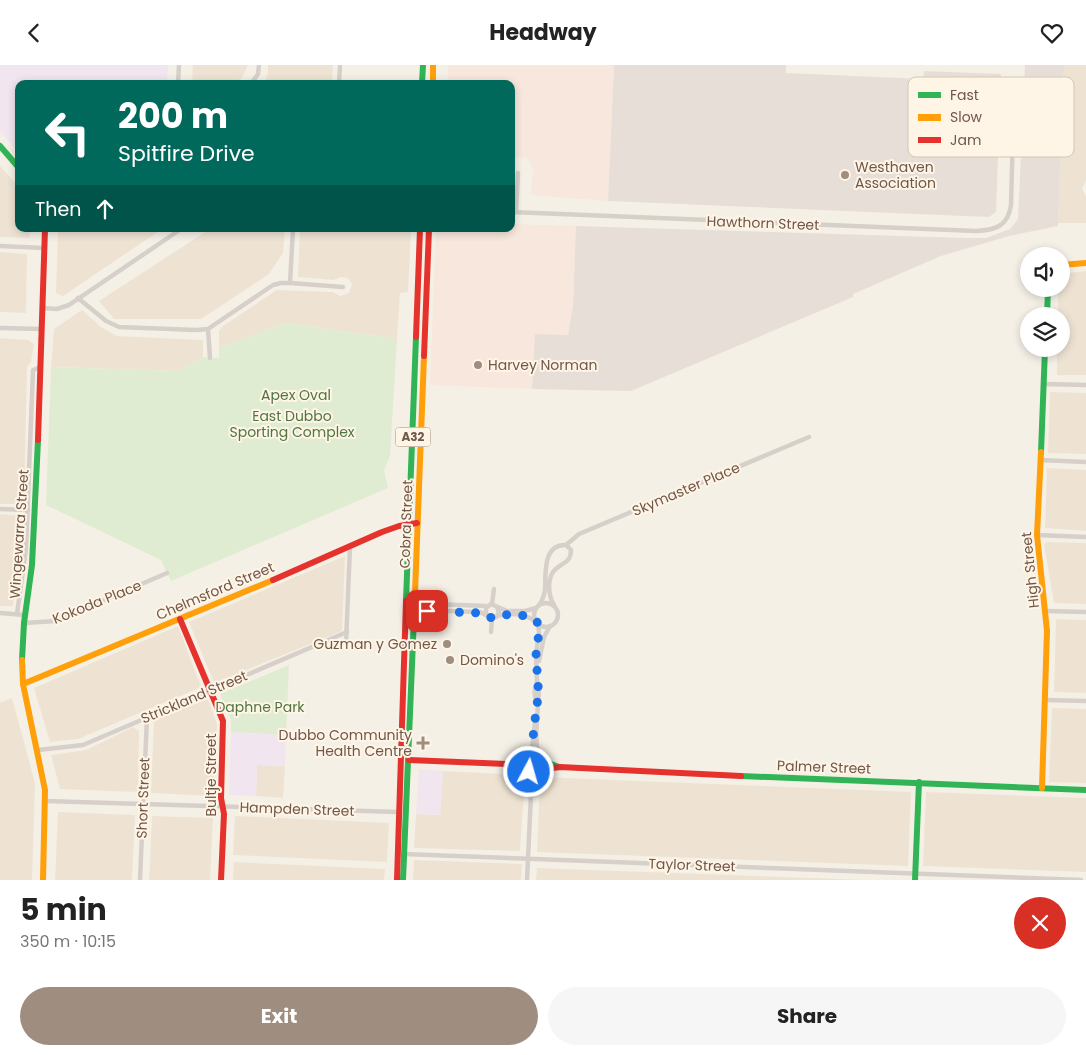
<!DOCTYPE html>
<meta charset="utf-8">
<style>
body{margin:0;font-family:Poppins,sans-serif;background:#f6f6f6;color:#222;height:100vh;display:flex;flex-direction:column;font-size:19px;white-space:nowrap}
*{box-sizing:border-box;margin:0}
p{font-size:16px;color:#767676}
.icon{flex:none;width:28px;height:28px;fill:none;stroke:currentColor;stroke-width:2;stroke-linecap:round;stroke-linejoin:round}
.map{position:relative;height:815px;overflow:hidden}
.side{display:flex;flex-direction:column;background:#fff;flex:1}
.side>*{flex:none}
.guide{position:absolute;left:15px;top:15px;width:500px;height:152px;border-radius:10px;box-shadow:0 2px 8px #0003;background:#00695c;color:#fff;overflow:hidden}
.controls{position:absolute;left:1020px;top:182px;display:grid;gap:10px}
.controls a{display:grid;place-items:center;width:50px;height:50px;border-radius:50%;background:#fff;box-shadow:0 2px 8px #0003;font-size:25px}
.pin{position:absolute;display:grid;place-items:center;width:42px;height:42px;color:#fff;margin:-21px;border-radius:10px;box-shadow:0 2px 8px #0006}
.me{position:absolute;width:55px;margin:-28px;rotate:6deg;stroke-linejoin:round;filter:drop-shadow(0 0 4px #0008)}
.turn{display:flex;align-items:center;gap:18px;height:105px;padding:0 20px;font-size:22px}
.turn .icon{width:65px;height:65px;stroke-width:2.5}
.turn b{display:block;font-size:35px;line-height:42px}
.then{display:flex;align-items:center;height:48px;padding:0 20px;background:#0003;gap:10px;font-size:19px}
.round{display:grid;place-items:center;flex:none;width:52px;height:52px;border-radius:26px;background:#f6f6f6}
.head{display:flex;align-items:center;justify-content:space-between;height:85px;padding:0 20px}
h1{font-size:30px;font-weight:700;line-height:38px}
.action{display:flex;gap:10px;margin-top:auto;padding:10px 20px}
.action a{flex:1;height:58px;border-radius:30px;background:#9f8d80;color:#fff;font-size:20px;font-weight:700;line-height:58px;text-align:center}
.action a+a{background:#f6f6f6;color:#222}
header{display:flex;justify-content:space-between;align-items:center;height:65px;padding:0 20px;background:#fff;font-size:22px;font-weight:700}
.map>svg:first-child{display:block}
</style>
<header><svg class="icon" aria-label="back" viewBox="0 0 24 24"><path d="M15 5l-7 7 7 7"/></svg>Headway<svg class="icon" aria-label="heart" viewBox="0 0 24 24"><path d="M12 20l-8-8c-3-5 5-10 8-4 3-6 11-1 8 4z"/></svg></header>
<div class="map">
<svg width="1086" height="815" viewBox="0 0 1086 815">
<rect width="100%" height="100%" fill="#f5f0e6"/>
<!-- residential -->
<g fill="#eee3d3">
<path d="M193,0h55l-6,13 -8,6h-42z"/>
<path d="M268,0h65l-1,19h-68l4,-11z"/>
<path d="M1065,0h21v115l-4,9 4,7v27h-28l5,-147z"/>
<path d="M0,101l19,21v42h12l-2,9 -29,-1z"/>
<path d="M58,164h104l-99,67 -7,-3z"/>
<path d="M210,164h75l-2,24 -14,21 -68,45h-87l-15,-18z"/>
<path d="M300,164h111l-3,63 -8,1 -3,46 -112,-16 -66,25v-17l4,-5 54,-36 56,2 7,4 9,-3 3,-9 -4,-6 -7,-1 -8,3 -35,-3z"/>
<path d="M0,187l27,2 -1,59 -26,-1z"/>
<path d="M1086,206v104h-29v-26h4v-33h-3v-27h3v-15z"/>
<path d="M82,245l19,17 16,9 86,4v17l-24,14 -128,-4 3,-38z"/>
<path d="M0,273l28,2 6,4 -3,18 -4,5 -3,134 -4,3h-20z"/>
<path d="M1050,327l36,1v61l-38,-1z"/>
<path d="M1047,403l39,2v61l-41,-3z"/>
<path d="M0,449l23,2 -10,90h-13z"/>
<path d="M1048,477l38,1v61l-32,-1 -10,-59z"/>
<path d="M345,491l-3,75 -128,52 -25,-61z"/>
<path d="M1056,554l30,1v73l-32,-1z"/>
<path d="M178,561l23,61 -123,52 -28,3 -16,-54z"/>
<path d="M12,633l23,85 -3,97h-32v-177z"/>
<path d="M208,634l9,25 -4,72 -62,-3 3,-74z"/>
<path d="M1052,643l34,1v74l-37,-1z"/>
<path d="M133,662l6,4 -1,61 -78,-3 -9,-34 35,-5z"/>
<path d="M257,700l28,1 -2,32 -27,-2z"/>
<path d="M443,706l82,4 -5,76 -106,-3 2,-34 24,1z"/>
<path d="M540,712l371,15 -3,74 -371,-14z"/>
<path d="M926,727l160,6v74l-163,-6z"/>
<path d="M58,747l77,3 -3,65h-77z"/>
<path d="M152,751l61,2 -3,62h-61z"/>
<path d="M235,751l154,7 -2,39 -154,-7z"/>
<path d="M414,795l108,4 -1,16h-108z"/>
<path d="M234,797l151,7 -1,11h-151z"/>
<path d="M537,803l331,12h-332z"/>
</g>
<!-- commercial -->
<g fill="#f8e7dc">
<path d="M448,0h166l-6,136 -77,-6 2,-25 -2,-7 -5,-5 -10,-1 -5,2v-75h-63z"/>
<path d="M511,159l65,2 -3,79 -5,30 -33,-1 -3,55 -102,-4 6,-156h75z"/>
</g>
<!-- industrial -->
<g fill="#e7dfd7">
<path d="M614,0h172v8l137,6 1,-8 77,3 -5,138 -7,5 -381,-16z"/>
<path d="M1025,0h40l-2,11 -5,150 -49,10 -68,20 -88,38v3l-222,94 -99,-2 3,-55 33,1 5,-30 3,-79 391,12h19l24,-9 8,-10z"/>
</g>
<!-- education -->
<g fill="#f1e6ef">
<path d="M0,0h168l-1,19h-148v69l-19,-22z"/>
<path d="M231,667l55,3 -1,31 -28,-1 -1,31 -27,-1z"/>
<path d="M419,704l24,2 -3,44 -24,-1z"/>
</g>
<!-- green -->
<g fill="#e0ecd1">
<path d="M285,258l112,16 -7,117 -6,14 4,18 -217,93 -10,-21 -115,-55 5,-138 128,4 24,-14 16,1v-10z"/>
<path d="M289,600l-3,70 -55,-3v-12l-11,-26z"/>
</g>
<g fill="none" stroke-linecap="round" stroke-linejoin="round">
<!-- street -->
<g stroke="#d7cfc9" stroke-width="4.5">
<path d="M178,19l1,-19"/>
<path d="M251,19l7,-10 1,-9"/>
<path d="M339,19l1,-19"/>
<path d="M511,147l465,19c20,-1 32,-5 35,-26l3,-111 -2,-11"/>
<path d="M516,147l2,-39"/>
<path d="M0,181l44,2"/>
<path d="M290,218l53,4"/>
<path d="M78,233l28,23 13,6 77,3 12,-1 65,-44 8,-2h9l3,-54"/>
<path d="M42,243l15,1 12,-4 112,-76"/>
<path d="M0,263l42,1"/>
<path d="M208,264l2,29"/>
<path d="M1044,319l42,1"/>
<path d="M1040,395l46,2"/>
<path d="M0,444l28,1"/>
<path d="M1037,470l49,2"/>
<path d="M566,480l13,-11 230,-97"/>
<path d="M406,538l81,3"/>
<circle cx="546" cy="550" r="12"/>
<path d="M492,539l2,-15"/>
<path d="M539,540c3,-4 5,-9 6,-15 1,-15 -3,-46 21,-45l5,5c0,12 -7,12 -14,18 -11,8 -9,27 -3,37"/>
<path d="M497,542l2,6 -3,4 -6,1 -4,-3v-7l5,-4 16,7h18l11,-3"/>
<path d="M413,545l67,2 6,3"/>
<path d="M1047,546l39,1"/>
<path d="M0,548l25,2"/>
<path d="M17,549l9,-65 7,-179 8,-3"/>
<path d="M497,551c12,-4 28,-2 38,5"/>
<path d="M24,558l32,-2 111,-48"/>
<path d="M538,558l1,9 -3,23 1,27 2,3c0,24 -6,50 0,74"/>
<path d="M491,567l1,-14"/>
<path d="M346,578l4,-96"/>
<path d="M539,596l5,-24 6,-11"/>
<path d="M1045,635l41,1"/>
<path d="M537,638c-3,-7 -3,-15 0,-21"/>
<path d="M38,685l45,-5 264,-113"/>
<path d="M528,693l4,-8 3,-28"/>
<path d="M45,736l353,11"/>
<path d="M403,789l678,26"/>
<path d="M140,815l7,-163"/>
<path d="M527,815l5,-107"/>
</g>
<!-- fast -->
<g stroke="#30b455" stroke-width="6">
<path d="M422,19l1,-19"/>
<path d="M0,81l19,22"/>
<path d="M1047,251l1,-27"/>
<path d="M1041,387l4,-103"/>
<path d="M406,536l10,-264"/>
<path d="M22,595l2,-37 8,-58 6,-125"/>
<path d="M540,695l19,7"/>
<path d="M741,711l345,14"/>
<path d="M403,815l12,-287"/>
<path d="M915,815l4,-98"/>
</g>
<!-- slow -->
<g stroke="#ff9f0a" stroke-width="6">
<path d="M433,0v19"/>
<path d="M1061,200l25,-2"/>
<path d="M1041,387l-4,83 10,96 -5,157"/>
<path d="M415,528l9,-237"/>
<path d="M22,595l1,24 22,106 -2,90"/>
<path d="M23,619l250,-104"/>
<circle cx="533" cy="700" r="8"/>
</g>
<!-- jam -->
<g stroke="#e5322d" stroke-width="6">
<path d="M416,272l4,-108"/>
<path d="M424,291l5,-127"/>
<path d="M38,375l7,-211"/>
<path d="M273,515l109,-48 17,-6 18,-3"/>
<path d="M180,554l43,102 -2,77 3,16 -3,66"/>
<path d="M409,695l98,4 19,4"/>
<path d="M539,705l21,-3 181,9"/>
<path d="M397,815l9,-279"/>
</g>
</g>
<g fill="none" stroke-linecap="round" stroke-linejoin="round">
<!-- route -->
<path stroke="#1a73e8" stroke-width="9" stroke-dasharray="0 16.2" d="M427,546l53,2 12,5c15,-5 33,-6 46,5l1,9 -3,23 3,44 -2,4 -5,43 -2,8 -5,9 1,5 3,4"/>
</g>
<!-- markers -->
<g fill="#9f8d80" stroke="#fef5e6" stroke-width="2">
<circle cx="845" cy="110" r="5"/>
<circle cx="478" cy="300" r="5"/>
<circle cx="447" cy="579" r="5"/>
<circle cx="450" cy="595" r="5"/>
<path d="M420.5 670.5h5v5h5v5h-5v5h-5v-5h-5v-5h5z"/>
</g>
<g text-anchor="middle" stroke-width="4" stroke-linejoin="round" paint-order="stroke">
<!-- shield labels -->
<rect fill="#fef5e6" stroke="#9b8678" stroke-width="1" x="395.5" y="362.5" width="35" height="19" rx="4"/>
<g font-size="12" font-weight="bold" fill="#715749">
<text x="413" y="376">A32</text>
</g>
<!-- poi labels -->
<g font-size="14" fill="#715749" stroke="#fef5e6" text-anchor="start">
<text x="855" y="107">Westhaven<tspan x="855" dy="16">Association</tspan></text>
<text x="488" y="305">Harvey Norman</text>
<text x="437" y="584" text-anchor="end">Guzman y Gomez</text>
<text x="460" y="600">Domino's</text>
<text x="412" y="675" text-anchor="end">Dubbo Community<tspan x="412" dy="16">Health Centre</tspan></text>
</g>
<!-- street labels -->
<g font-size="14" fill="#715749" stroke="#fef5e6">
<text transform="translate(763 158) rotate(2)" y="5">Hawthorn Street</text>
<text transform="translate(686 424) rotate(-23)" y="5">Skymaster Place</text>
<text transform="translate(406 459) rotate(-88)" y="5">Cobra Street</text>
<text transform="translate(19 469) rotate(-86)" y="5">Wingewarra Street</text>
<text transform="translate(1030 505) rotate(-96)" y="5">High Street</text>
<text transform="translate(215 526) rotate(-23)" y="5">Chelmsford Street</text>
<text transform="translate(97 537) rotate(-22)" y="5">Kokoda Place</text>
<text transform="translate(194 632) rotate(-23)" y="5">Strickland Street</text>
<text transform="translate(824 702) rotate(2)" y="5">Palmer Street</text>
<text transform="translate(211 710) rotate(-90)" y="5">Bultje Street</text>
<text transform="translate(143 733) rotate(-88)" y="5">Short Street</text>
<text transform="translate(297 744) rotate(2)" y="5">Hampden Street</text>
<text transform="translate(692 800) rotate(2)" y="5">Taylor Street</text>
</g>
<!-- park labels -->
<g font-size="14" fill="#507741" stroke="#fef5e6">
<text x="296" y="335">Apex Oval</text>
<text x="292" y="356">East Dubbo<tspan x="292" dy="16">Sporting Complex</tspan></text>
<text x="260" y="647">Daphne Park</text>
</g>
</g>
<!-- legend -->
<rect x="908" y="12" width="166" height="80" rx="8" fill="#fef5e6" stroke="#d4c6b7" stroke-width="1"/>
<rect x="918" y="27" width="23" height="6" fill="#30b455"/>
<rect x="918" y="49" width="23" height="7" fill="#ff9f0a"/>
<rect x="918" y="72" width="23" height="6" fill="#e5322d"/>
<g font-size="14" fill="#715749">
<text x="950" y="35">Fast</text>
<text x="950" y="57">Slow</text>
<text x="950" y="80">Jam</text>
</g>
</svg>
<div class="controls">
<a><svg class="icon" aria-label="sound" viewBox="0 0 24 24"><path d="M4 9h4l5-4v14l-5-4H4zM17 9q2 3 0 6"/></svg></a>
<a><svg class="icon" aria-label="layers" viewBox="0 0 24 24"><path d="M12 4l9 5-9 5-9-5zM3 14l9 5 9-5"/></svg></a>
</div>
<div class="pin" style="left:427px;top:546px;background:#d93025"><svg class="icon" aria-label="arrive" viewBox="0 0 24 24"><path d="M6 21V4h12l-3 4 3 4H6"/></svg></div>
<svg class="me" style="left:529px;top:707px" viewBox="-20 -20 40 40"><circle r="17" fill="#1a73e8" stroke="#fff" stroke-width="3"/><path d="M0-11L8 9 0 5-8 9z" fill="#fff"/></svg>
<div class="guide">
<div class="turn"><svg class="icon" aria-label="left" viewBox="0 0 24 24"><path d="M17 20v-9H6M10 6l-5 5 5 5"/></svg><div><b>200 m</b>Spitfire Drive</div></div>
<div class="then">Then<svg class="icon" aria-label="ahead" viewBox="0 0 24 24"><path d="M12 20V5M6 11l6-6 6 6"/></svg></div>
</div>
</div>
<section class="side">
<div class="head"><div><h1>5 min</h1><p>350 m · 10:15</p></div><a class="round" style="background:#d93025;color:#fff"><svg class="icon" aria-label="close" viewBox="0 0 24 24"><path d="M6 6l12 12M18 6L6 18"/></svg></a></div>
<div class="action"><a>Exit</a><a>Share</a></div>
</section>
